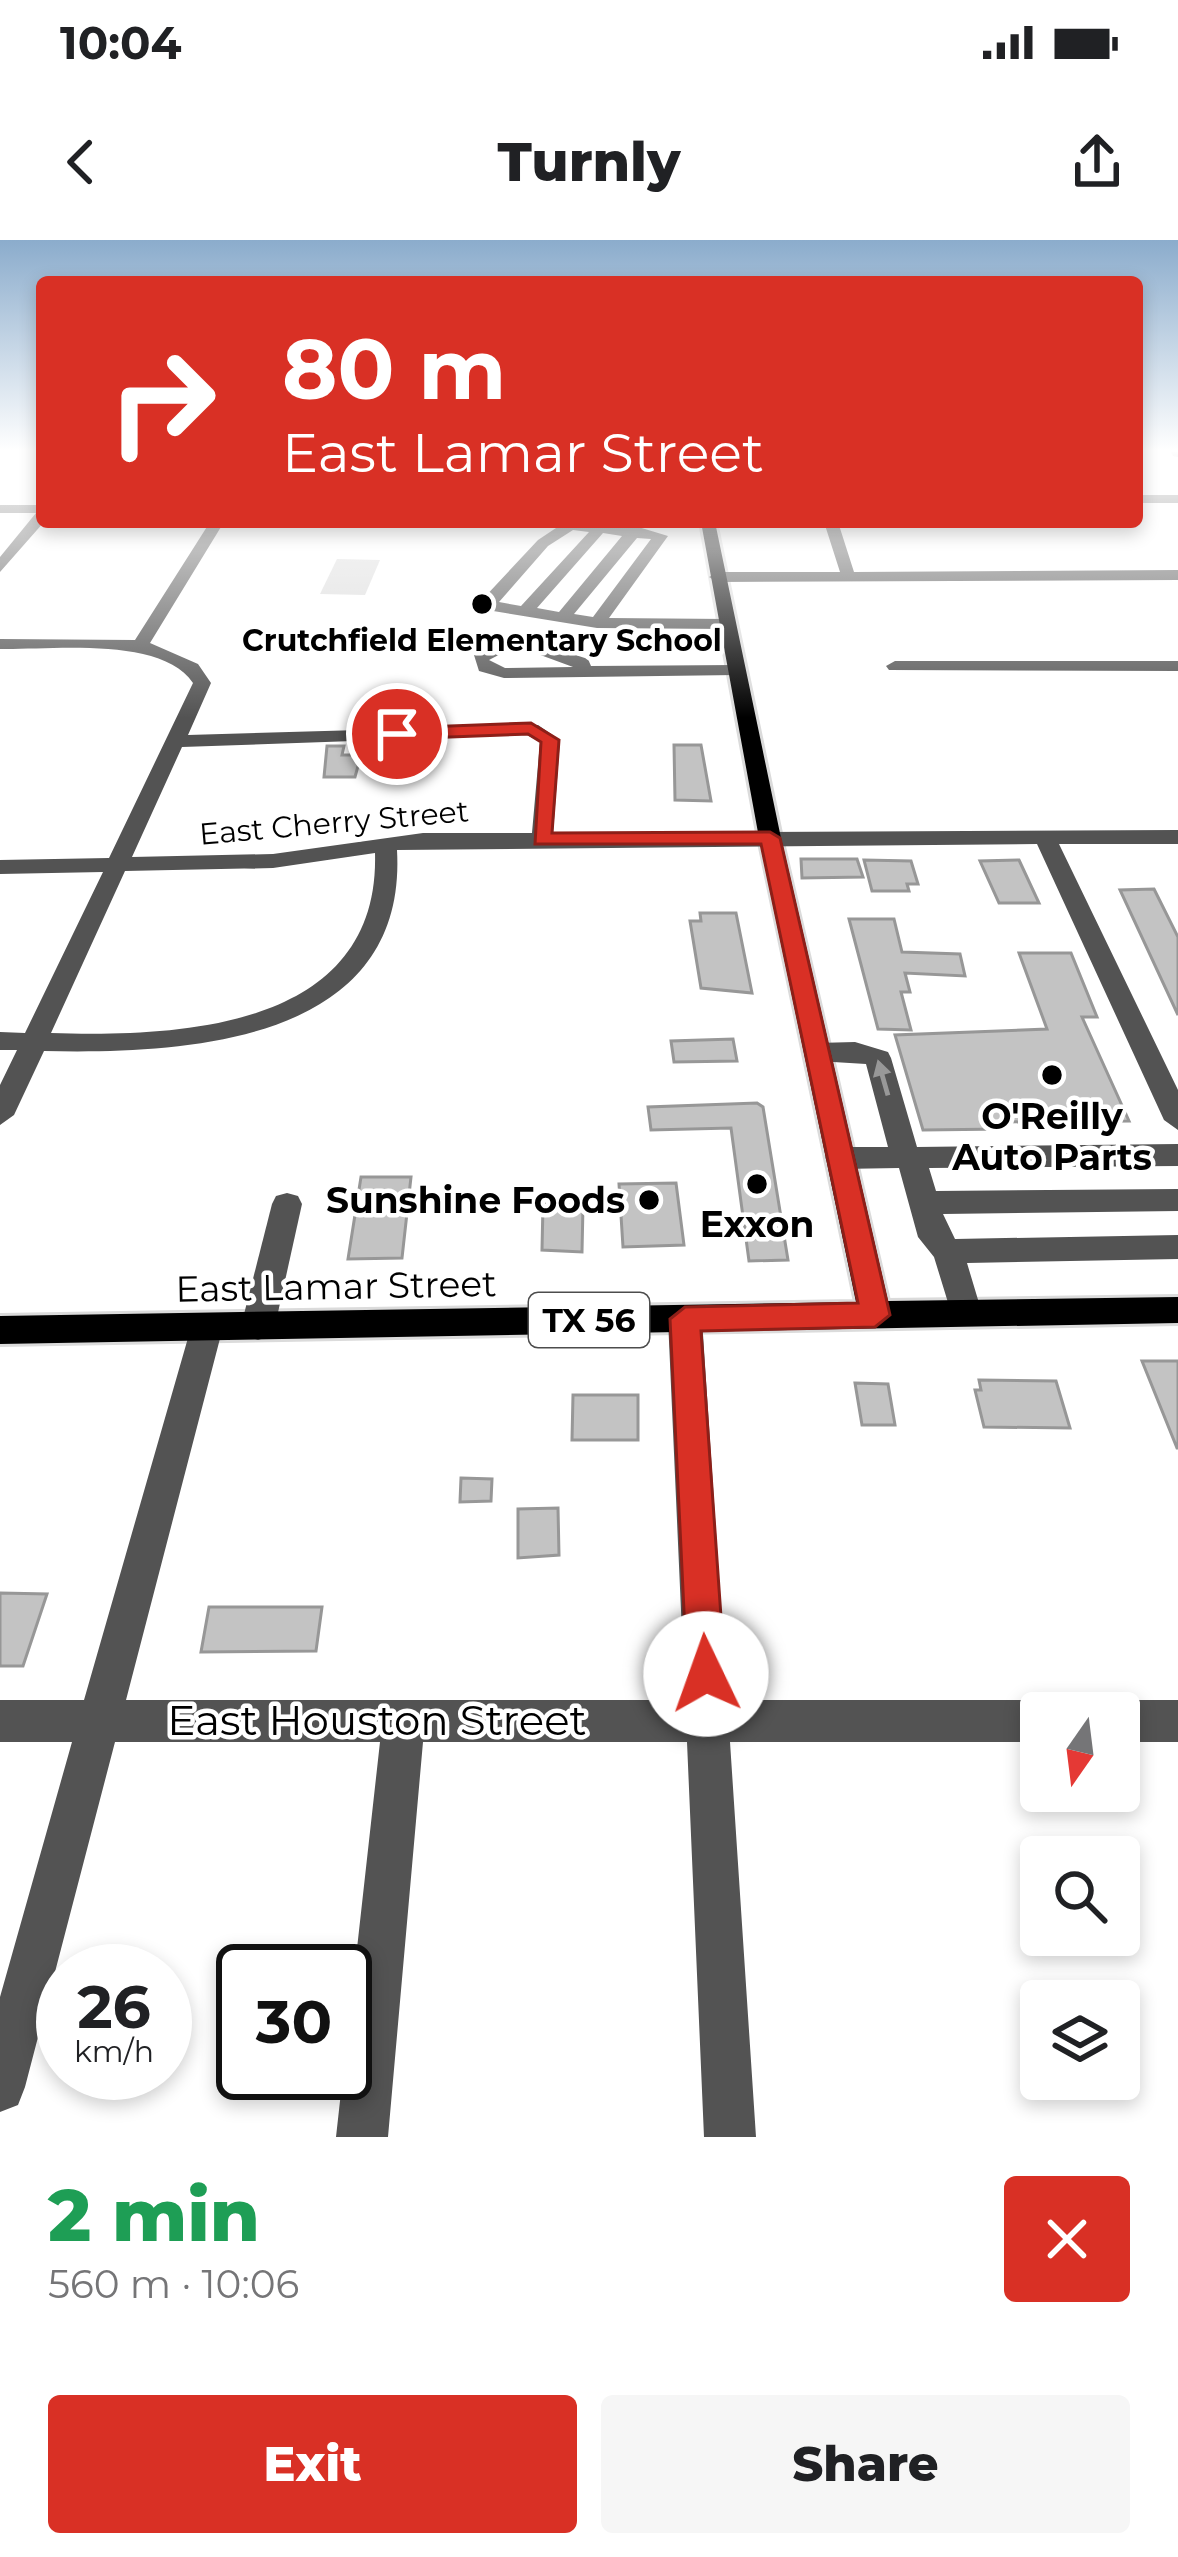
<!DOCTYPE html>
<meta charset="utf-8">
<style>
body{margin:0;font-family:Montserrat,sans-serif;background:#f6f6f6;color:#202124;height:100vh;display:flex;flex-direction:column;font-size:45px;white-space:nowrap}
*{box-sizing:border-box;margin:0}
p{font-size:39px;color:#757577}
.icon{flex:none;width:66px;height:66px;fill:none;stroke:currentColor;stroke-width:2;stroke-linecap:round;stroke-linejoin:round}
.map{position:relative;height:1897px;overflow:hidden}
.sheet{display:flex;flex-direction:column;background:#fff;flex:1}
.sheet>*{flex:none}
.hud{position:absolute;left:36px;top:36px;width:1107px;height:252px;border-radius:12px;box-shadow:0 6px 18px #0003;background:#d93025;color:#fff;overflow:hidden}
.needle{width:78px;rotate:194deg}
.buttons{position:absolute;left:1020px;top:1452px;display:grid;gap:24px}
.buttons a{display:grid;place-items:center;width:120px;height:120px;border-radius:12px;background:#fff;box-shadow:0 6px 18px #0003;font-size:60px}
.speed{position:absolute;left:36px;top:1704px;display:flex;gap:24px;font-size:60px;font-weight:700;text-align:center}
.speed>*{display:grid;place-content:center;width:156px;height:156px;border-radius:50%;background:#fff;box-shadow:0 6px 18px #0003;line-height:1}
.speed small{font-size:30px;font-weight:400}
.speed .limit{border:6px solid #111;border-radius:18px;background:#fff;color:#111}
.pin{position:absolute;display:grid;place-items:center;width:102px;height:102px;color:#fff;margin:-51px;border:6px solid #fff;border-radius:50%;box-shadow:0 3px 12px #0007}
.me{position:absolute;width:132px;margin:-66px;rotate:357deg;stroke-linejoin:round;filter:drop-shadow(0 0 9px #0008)}
.turn{display:flex;align-items:center;gap:42px;height:252px;padding:0 48px;font-size:54px}
.turn .icon{width:156px;height:156px;stroke-width:2.5}
.turn b{display:block;font-size:84px;line-height:102px}
.round{display:grid;place-items:center;flex:none;width:126px;height:126px;border-radius:12px;background:#f6f6f6}
.head{display:flex;align-items:center;justify-content:space-between;height:204px;padding:0 48px}
h1{font-size:72px;font-weight:800;line-height:90px;color:#1e9e55}
.cta{display:flex;gap:24px;margin-top:auto;padding:24px 48px}
.cta a{flex:1;height:138px;border-radius:12px;background:#d93025;color:#fff;font-size:48px;font-weight:800;line-height:138px;text-align:center}
.cta a+a{background:#f6f6f6;color:#202124}
.status{display:flex;justify-content:space-between;align-items:center;height:84px;padding:0 60px;background:#fff;direction:ltr}
.status svg{height:33px;fill:currentColor}
header{display:flex;justify-content:space-between;align-items:center;height:156px;padding:0 48px;background:#fff;font-size:54px;font-weight:800}
.map>svg:first-child{display:block}
</style>
<div class="status"><b>10:04</b><svg viewBox="0 0 49 12"><path d="M0 12V9h3v3zM5 12V6h3v6zM10 12V3h3v9zM15 12V0h3v12zM26 1h20v11H26zM47 4h2v5h-2z"/></svg></div>
<header><svg class="icon" aria-label="back" viewBox="0 0 24 24"><path d="M15 5l-7 7 7 7"/></svg>Turnly<svg class="icon" aria-label="share" viewBox="0 0 24 24"><path d="M12 15V3M7 8l5-5 5 5M5 13v7h14v-7"/></svg></header>
<div class="map">
<svg width="1178" height="1897" viewBox="0 0 1178 1897">
<rect width="100%" height="100%" fill="#fff"/>
<!-- green -->
<path fill="#dadada" d="M337,319l43,1 -15,35 -45,-1z"/>
<!-- building -->
<g fill="#c3c3c3" stroke="#979797" stroke-width="3">
<path d="M674,505h27l10,56 -36,-1z"/>
<path d="M327,506h17l-2,9h19l-6,22h-31z"/>
<path d="M801,619h56l6,18 -61,1z"/>
<path d="M864,620l47,1 7,23h-11l2,7h-37z"/>
<path d="M1019,620l20,43h-40l-19,-42z"/>
<path d="M1154,649l24,48v78l-58,-125z"/>
<path d="M700,673h36l16,80 -51,-5 -11,-67h11z"/>
<path d="M849,679h45l8,33 58,2 5,22 -60,-3 5,19h-9l10,38 -33,-1z"/>
<path d="M1019,713h52l26,64h-15l47,104 -129,1 3,7 -80,1 -28,-95 152,-6z"/>
<path d="M733,799l4,22 -63,1 -3,-21z"/>
<path d="M757,863l6,4 25,153 -39,1 -18,-133 -80,2 -3,-23z"/>
<path d="M361,937h50l-9,81 -54,1z"/>
<path d="M676,943l8,62 -61,2 -4,-63z"/>
<path d="M543,964l40,2 -1,46 -40,-2z"/>
<path d="M1142,1121h36v87h-1z"/>
<path d="M979,1140l77,1 14,47 -86,-1 -9,-37h6z"/>
<path d="M855,1143l33,1 7,41h-33z"/>
<path d="M573,1155h65v45h-66z"/>
<path d="M461,1238l31,1 -1,22 -31,1z"/>
<path d="M558,1268l1,47 -41,3v-49z"/>
<path d="M0,1353l47,1 -24,72h-23z"/>
<path d="M209,1367h113l-6,44 -115,1z"/>
</g>
<g fill="none" stroke-linecap="round" stroke-linejoin="round">
<defs>
<path id="major" d="M701,282h14l66,316 107,463 290,-4v26l-1178,21v-28l856,-14 -97,-464z"/>
</defs>
<!-- major casing -->
<use href="#major" stroke="#dbdbdb" stroke-width="6"/>
<!-- minor -->
<g fill="#535353" fill-rule="evenodd">
<path d="M1171,212h7v5l-5,-1z"/>
<rect x="1137" y="255" width="41" height="8"/>
<path d="M0,265h42l2,17 -44,50v-15l36,-44h-36z"/>
<path d="M210,282h14l-74,121 48,21 13,19 -23,52 350,-10 22,15 -7,93 625,-3v14h-119l119,246v40l-14,-10 -127,-276 -640,6c11,194 -213,204 -353,201l-30,64 -14,10v-40l17,-35h-17v-18l25,1 78,-161 -103,2v-14l109,-2 84,-175c-31,-47 -142,-33 -193,-34v-10l135,1zM527,495l13,7 -8,91h-109l-150,21 -141,3 50,-110zM375,613c5,176 -195,184 -324,180l74,-162 148,-3z"/>
<path d="M565,282l70,4 33,10 -59,82 118,1 8,5 -8,5 -130,-1 -116,-19v-8l57,-61zM573,290l16,2 -68,74 -22,-4 49,-56zM603,293l19,3 -63,76 -22,-4zM637,298l14,1 -58,78 -19,-3z"/>
<path d="M824,282h14l16,50 324,-2v10l-461,2 -8,-5 8,-5h123z"/>
<path d="M516,396l72,23 3,7 145,-1 9,5 -9,5 -232,3 -25,-7 -5,-16 23,-16zM516,406l57,21 -68,1 -16,-8z"/>
<path d="M895,421h283v10l-289,-1 -3,-4z"/>
<path d="M855,802l33,10 3,6 26,89 261,-3v22l-249,2 7,23 242,-2v22l-235,3 12,25 223,-4v24l-211,4 15,50 -4,9 -12,4 -12,-4 -20,-65 -16,-20 -19,-69 -59,1 -15,-11 15,-11h48l-22,-83 -49,-3 -13,-9 13,-9z"/>
<path d="M287,953l11,3 4,8 -27,122 -5,10 -12,4 -12,-4 -5,-10 31,-122 4,-8z"/>
<path d="M685,1066l12,3 5,10 25,381h314l15,6 3,7h-18v29h-311l26,395h-52l-17,-395h-264l-35,395h-52l44,-395h-265l-90,345 -7,18 -18,7v-115l72,-255h-72v-42h84l110,-383 12,-4 12,4 5,10 -97,373h559l-17,-381 5,-10z"/>
<path d="M1119,1460h59v42h-59v-29h-18l3,-7z"/>
</g>
<!-- major -->
<use href="#major" fill="#000" fill-rule="evenodd"/>
</g>
<!-- one-way arrows -->
<defs><path id="oneway-solid" d="M-6-.8H1V-3.2L6.5 0L1 3.2V.8H-6Z" transform="scale(3)"/></defs>
<use fill="#989898" href="#oneway-solid" transform="translate(883 838) rotate(-106)"/>
<!-- sky -->
<linearGradient id="sky" x2="0" y2="1"><stop stop-color="#8baccc"/><stop offset="0.44" stop-color="#fff"/><stop offset="1" stop-color="#fff" stop-opacity="0"/></linearGradient>
<rect width="1178" height="478" fill="url(#sky)"/>
<!-- route -->
<path fill="#d93025" stroke="#8d1f18" stroke-width="3" d="M531,483l28,17 -7,93 218,-1 10,6 110,477 -15,12 -174,4 24,343 -6,14 -13,5 -13,-5 -6,-14 -17,-355 15,-12 173,-4 -97,-459h-226l6,-102 -13,-8 -131,5 -9,-5 9,-6z"/>
<!-- markers -->
<g fill="#000" stroke="#fff" stroke-width="4.5">
<circle cx="482" cy="364" r="12"/>
<circle cx="1052" cy="835" r="12"/>
<circle cx="757" cy="944" r="12"/>
<circle cx="649" cy="960" r="12"/>
</g>
<g text-anchor="middle" stroke-width="9" stroke-linejoin="round" paint-order="stroke">
<!-- far-poi labels -->
<g font-size="30" font-weight="bold" fill="#000" stroke="#fff">
<text x="482" y="411">Crutchfield Elementary School</text>
</g>
<!-- far-street labels -->
<g font-size="30" fill="#000" stroke="#fff">
<text transform="translate(334 583) rotate(-5)" y="10">East Cherry Street</text>
</g>
<!-- shield labels -->
<rect fill="#fff" stroke="#4c4c4c" stroke-width="3" x="529" y="1053" width="120" height="54" rx="9"/>
<g font-size="33" font-weight="bold" fill="#000">
<text x="589" y="1092">TX 56</text>
</g>
<!-- poi labels -->
<g font-size="36" font-weight="bold" fill="#000" stroke="#fff">
<text x="1052" y="889">O'Reilly<tspan x="1052" dy="41">Auto Parts</tspan></text>
<text x="625" y="973" text-anchor="end">Sunshine Foods</text>
<text x="757" y="997">Exxon</text>
</g>
<!-- street labels -->
<g font-size="36" fill="#000" stroke="#fff">
<text transform="translate(336 1046) rotate(-1)" y="13">East Lamar Street</text>
</g>
<!-- near-street labels -->
<g font-size="42" fill="#000" stroke="#fff">
<text x="377" y="1495">East Houston Street</text>
</g>
</g>
</svg>
<div class="buttons">
<a><svg class="needle" viewBox="-14 -14 28 28"><path d="M0-13l5 13h-10z" fill="#e53935"/><path d="M0 13l5-13h-10z" fill="#757577"/></svg></a>
<a><svg class="icon" aria-label="search" viewBox="0 0 24 24"><circle cx="10" cy="10" r="6"/><path d="M15 15l6 6"/></svg></a>
<a><svg class="icon" aria-label="layers" viewBox="0 0 24 24"><path d="M12 4l9 5-9 5-9-5zM3 14l9 5 9-5"/></svg></a>
</div>
<div class="speed"><div>26<small>km/h</small></div><div class="limit">30</div></div>
<div class="pin" style="left:397px;top:494px;background:#d93025"><svg class="icon" aria-label="arrive" viewBox="0 0 24 24"><path d="M6 21V4h12l-3 4 3 4H6"/></svg></div>
<svg class="me" style="left:706px;top:1434px" viewBox="-20 -20 40 40"><circle r="19" fill="#fff"/><path d="M0-13L10 11 0 6-10 11z" fill="#d93025"/></svg>
<div class="hud">
<div class="turn"><svg class="icon" aria-label="right" viewBox="0 0 24 24"><path d="M7 20v-9h11M14 6l5 5-5 5"/></svg><div><b>80 m</b>East Lamar Street</div></div>
</div>
</div>
<section class="sheet">
<div class="head"><div><h1>2 min</h1><p>560 m · 10:06</p></div><a class="round" style="background:#d93025;color:#fff"><svg class="icon" aria-label="close" viewBox="0 0 24 24"><path d="M6 6l12 12M18 6L6 18"/></svg></a></div>
<div class="cta"><a>Exit</a><a>Share</a></div>
</section>
